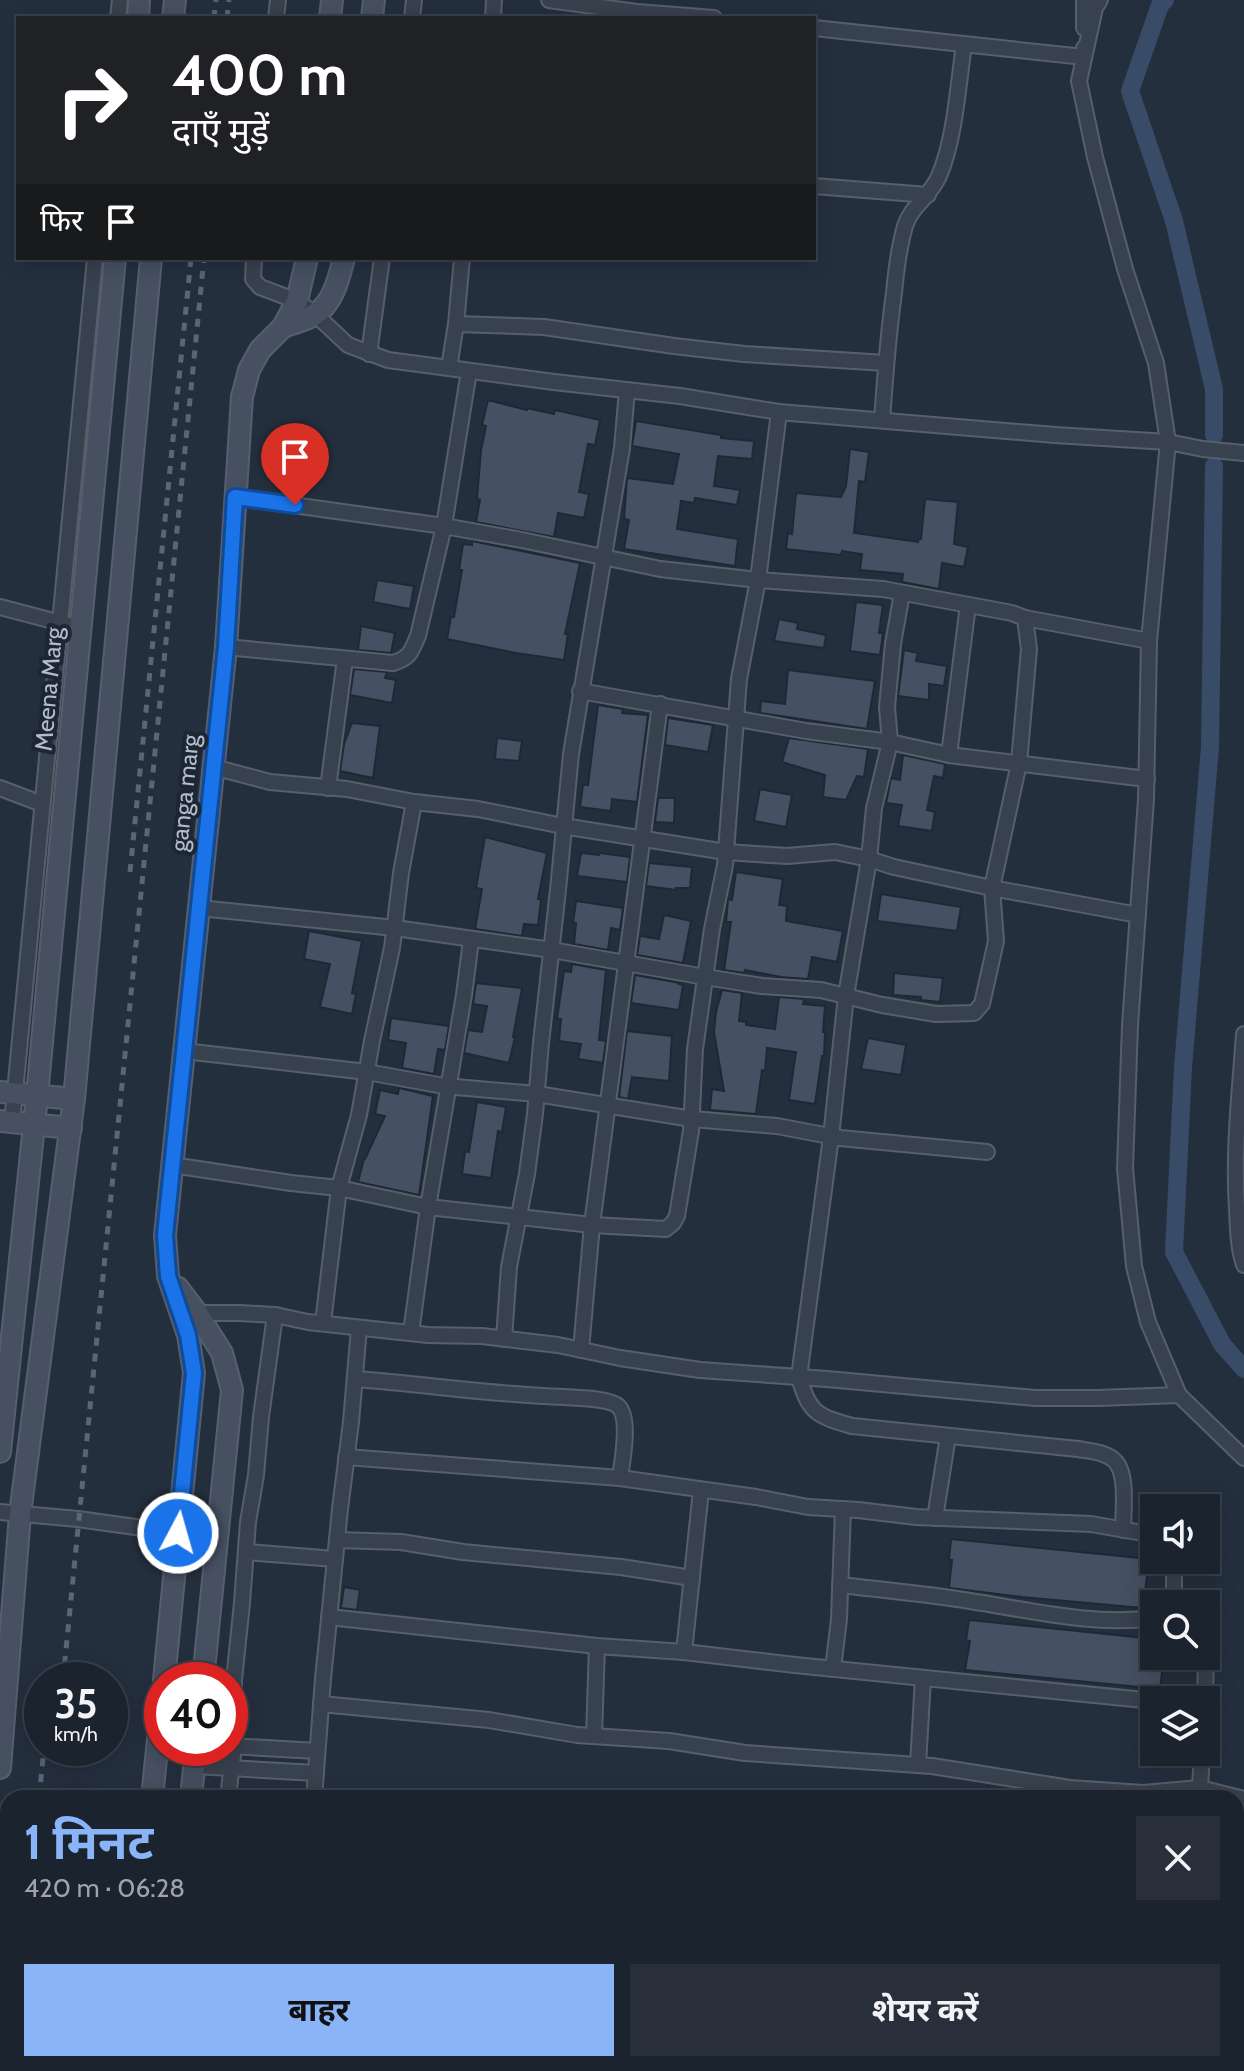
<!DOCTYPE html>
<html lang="hi">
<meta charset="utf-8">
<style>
body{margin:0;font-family:Cabin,"Noto Sans Devanagari",sans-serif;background:#282f3a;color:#f1f3f6;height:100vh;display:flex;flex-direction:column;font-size:30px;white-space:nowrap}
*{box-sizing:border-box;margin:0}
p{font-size:26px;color:#a0a4aa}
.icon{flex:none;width:44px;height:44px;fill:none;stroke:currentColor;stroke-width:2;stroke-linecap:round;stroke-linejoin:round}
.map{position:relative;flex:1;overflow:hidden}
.panel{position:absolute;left:0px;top:1790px;width:1244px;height:282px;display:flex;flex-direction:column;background:#1b232e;border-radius:24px 24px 0 0;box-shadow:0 4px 20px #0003,0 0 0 2px #39404a}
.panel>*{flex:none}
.top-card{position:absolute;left:16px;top:16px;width:800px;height:244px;border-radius:0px;box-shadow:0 4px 20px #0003,0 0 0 2px #39404a;background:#202124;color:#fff;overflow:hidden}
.controls{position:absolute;left:1140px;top:1494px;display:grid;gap:16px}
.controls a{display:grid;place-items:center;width:80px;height:80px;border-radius:0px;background:#1b232e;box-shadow:0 4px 20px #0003,0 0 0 2px #39404a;font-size:40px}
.speed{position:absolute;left:24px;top:1662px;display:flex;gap:16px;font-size:40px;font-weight:700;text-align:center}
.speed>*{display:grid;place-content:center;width:104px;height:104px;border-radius:50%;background:#1b232e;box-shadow:0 4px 20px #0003,0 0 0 2px #39404a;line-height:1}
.speed small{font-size:20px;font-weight:400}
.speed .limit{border:12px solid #d22;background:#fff;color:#111}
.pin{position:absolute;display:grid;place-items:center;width:68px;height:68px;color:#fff;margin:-82px -34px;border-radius:50% 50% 50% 0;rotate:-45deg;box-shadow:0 0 8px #0007}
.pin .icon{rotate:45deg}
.me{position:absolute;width:88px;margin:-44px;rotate:6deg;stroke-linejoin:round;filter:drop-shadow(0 0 6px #0008)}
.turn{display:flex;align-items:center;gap:28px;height:168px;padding:0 24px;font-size:36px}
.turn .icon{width:104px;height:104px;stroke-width:2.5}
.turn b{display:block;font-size:56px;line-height:68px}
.then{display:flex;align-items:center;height:76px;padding:0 24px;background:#0003;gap:16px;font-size:30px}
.round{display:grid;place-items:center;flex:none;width:84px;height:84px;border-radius:0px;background:#282f3a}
.headline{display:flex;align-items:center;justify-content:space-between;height:136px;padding:0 24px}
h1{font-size:48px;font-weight:700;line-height:60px;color:#8ab4f8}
.action{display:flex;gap:16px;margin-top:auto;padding:16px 24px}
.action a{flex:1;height:92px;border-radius:0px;background:#8ab4f8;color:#111;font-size:32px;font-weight:700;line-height:92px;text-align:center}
.action a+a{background:#282f3a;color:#f1f3f6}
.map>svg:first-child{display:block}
</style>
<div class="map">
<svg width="1244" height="2071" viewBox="0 0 1244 2071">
<rect width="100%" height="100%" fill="#242f3e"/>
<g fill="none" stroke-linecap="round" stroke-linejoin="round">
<!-- canal -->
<g stroke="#394c67" stroke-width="18">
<path d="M1165,0l-5,5 -30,86 44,130 40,168v46"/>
<path d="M1214,466l-4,281 -27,320 -9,185 48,92 22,25"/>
</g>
</g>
<!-- building -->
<g fill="#455162" stroke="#1f2835" stroke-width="2">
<path d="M488,400l39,10v-2l27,6 1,-4 45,10 -5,25 -7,-1 -9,48 10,2 -5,24 -26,-5 -4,24 -78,-15 4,-22 -3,-1 4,-49 5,-24 -4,-1z"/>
<path d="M636,421l85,14v3l33,3 -2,18 -34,-3 -4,30 26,4 -3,15 -42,-7 -1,5 -13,-2 -4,28 61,10 -3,27 -111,-17 5,-29 -5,-1 3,-41 46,6 6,-30 -47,-8z"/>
<path d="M850,449l19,3 -4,30 -6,-1 -5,52 64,9 1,-3h2l4,-40 33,3 -4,42 14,3 -4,20 -22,-4 -3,26 -37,-7 1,-8 -43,-4 2,-16 -20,-3 -1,4 -55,-6 2,-16 4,1 4,-41 45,4 5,-11z"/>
<path d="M472,541l108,22 -15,71h3l-4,26 -48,-7 -69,-14 4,-22h3l8,-47h-3l4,-26 9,1z"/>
<path d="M377,580l37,6 -4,23 -37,-7z"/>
<path d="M856,602l27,3 -4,28h4l-3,22 -30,-4z"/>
<path d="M779,619l19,4 -1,6 29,6 -2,13 -50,-7z"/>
<path d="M361,626l34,7 -4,20 -33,-3z"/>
<path d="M904,650l14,3 -2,8 31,5 -3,20 -15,-2v16l-31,-4z"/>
<path d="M354,669l33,3 -2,6 11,2 -4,23 -42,-8z"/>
<path d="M788,670l87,11 -8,48 -107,-16 1,-12 24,3z"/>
<path d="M598,705l25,4 -1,4 26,2 -11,87 -25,-3 -1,12 -31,-4 3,-22h5z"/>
<path d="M668,718l45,7 -5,27 -43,-7z"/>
<path d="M352,723l28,3 -7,52 -33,-7 4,-27z"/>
<path d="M497,738l25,3 -3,20 -24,-2z"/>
<path d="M789,738l79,11 -4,28 -7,-1 -11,24 -23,-3 2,-22 -43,-13z"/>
<path d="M903,755l42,9 -2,14 -9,-2 -7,34 8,2 -3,19 -34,-5 4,-21 -16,-2 5,-25 9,2z"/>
<path d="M760,789l32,6 -6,32 -32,-6z"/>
<path d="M658,798h17l-1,25 -19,-1z"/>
<path d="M485,837l62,16 -9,46h3l-3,26 -14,-1 -2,12 -47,-7 7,-40 -6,-1z"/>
<path d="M581,853l18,2 1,-2 30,4 -3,25 -50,-6z"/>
<path d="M649,863l43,4 -2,21h-14v2l-30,-4z"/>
<path d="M736,872l47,7 -4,26 8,1 -1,15 57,10 -6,31 -25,-5 -4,22 -27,-2 -36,-7 -1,3 -20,-3 7,-48h-5l2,-23 4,1z"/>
<path d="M881,894l80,13 -4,24 -80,-10z"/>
<path d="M576,901l47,7 -3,22 -9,-2 -3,22 -34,-6 2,-21h-3z"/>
<path d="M664,915l27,6 -8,42 -46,-8 3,-19 19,3z"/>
<path d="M309,931l53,10 -10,52 4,1 -4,20 -32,-7 10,-43 -26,-5z"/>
<path d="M572,964l34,6 -7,70 7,1 -3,22 -25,-4 3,-15 -22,-3 2,-22h-4l7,-48 7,1z"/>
<path d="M894,973l49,5 -3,24 -19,-2v-3l-28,-2z"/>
<path d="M635,975l45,8 -1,1 4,1 -4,25 -48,-7z"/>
<path d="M476,983l46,5 -9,49h2l-6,26 -45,-10 4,-23 14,2 5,-26 -14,-2z"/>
<path d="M722,990l20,3 -3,28 7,1v3l29,4 4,-32 25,2 -1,5 22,2 -2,26h2l-1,24h-2l-7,48 -26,-4 7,-48 -29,-4 -2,23 -3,-1 -6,44 -46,-4 2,-21 12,2 -10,-59 2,-20z"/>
<path d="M391,1018l58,8 -4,24 -7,-1 -4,25 -32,-6 4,-25 -18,-3z"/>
<path d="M627,1031l45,5 -3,45 -37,-4 -4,22 -9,-2z"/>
<path d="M868,1038l38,7 -5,30 -40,-6z"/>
<path d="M399,1088l34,8 -14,99 -61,-13 6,-23h1l20,-43 -10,-2 5,-24 18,4z"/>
<path d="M477,1102l29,5 -4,25 -4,-1 -7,47 -29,-4 3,-23 4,1z"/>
<path d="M951,1539l198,20 -6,49 -121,-11 -73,-9 3,-28h-3z"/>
<path d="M344,1587l16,3 -3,20 -16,-2z"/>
<path d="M969,1620l185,19v17h10l-4,33 -195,-19 5,-29 -4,-1z"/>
</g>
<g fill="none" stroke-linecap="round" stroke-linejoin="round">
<defs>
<g id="street">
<path d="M549,0l88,12 77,6"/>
<path d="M1100,0l-5,8 -16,73 16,76 30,112 31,94 12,79 -19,199 -3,158 -16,226 -5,143 9,98 14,56 31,73"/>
<path d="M118,18l2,-18"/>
<path d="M276,18l2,-18"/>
<path d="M412,18l2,-18"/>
<path d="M493,18l1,-18"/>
<path d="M814,28l270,29v-9"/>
<path d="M1084,28v-28"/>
<path d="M814,186l114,9"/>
<path d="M254,258l-1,21 7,8 37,14 19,14 32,30 40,15 166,22 126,14 99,16 276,23 113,7 35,7 41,4"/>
<path d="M456,324l88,3 130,19 70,8 142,9"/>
<path d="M369,354l13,-96"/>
<path d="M449,368l7,-44 6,-66"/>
<path d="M882,420c3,-42 6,-85 12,-127 2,-22 5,-46 11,-67 6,-20 25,-29 34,-50 16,-37 19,-91 25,-131"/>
<path d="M902,593l-9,51 -6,63 3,35 -16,66 -5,51 -23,137 -15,141 -32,240c10,36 18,39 53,49l226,23c12,2 28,3 37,12 13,13 8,51 8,69"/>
<path d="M0,607l80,21"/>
<path d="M1025,618l124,23"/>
<path d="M226,647l167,16c17,-5 18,-11 25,-27l26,-110 25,-155"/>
<path d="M580,691l226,40 84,11 59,13 198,24"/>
<path d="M949,755l19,-150"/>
<path d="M213,767l57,15 77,7 67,13 64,7 85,17 163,26 61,4 48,-4 34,7 25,8 98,21 146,27"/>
<path d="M0,788l42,16"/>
<path d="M328,788l17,-129"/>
<path d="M199,908l196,20 157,22 153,27 57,9 59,4 61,15 54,9 38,-1 8,-9 14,-63 -4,-53 27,-125 10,-114 -4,-31 -13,-5 -129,-24 -125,-9 -98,-11 -138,-29 -78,-14 -209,-29"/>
<path d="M1244,1034c-4,58 -11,117 -7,175 1,19 1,38 7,56"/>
<path d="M184,1051l183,21 77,14 93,8 155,25 85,7 63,12 147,14"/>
<path d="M12,1123l83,-865"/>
<path d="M172,1165l119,18 48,5 89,19 164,18 74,4 7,-6 4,-7 14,-85 4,-82 17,-120 13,-64 14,-186 19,-99 21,-168"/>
<path d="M190,1315l7,-2h43l35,2 33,7 120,13 54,1 76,9 62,13 80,12 127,9 208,19h63l81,-3 65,63"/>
<path d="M323,1323l16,-135 20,-73 13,-74 20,-93 9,-75 13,-71"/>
<path d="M411,1333l17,-126 36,-212 7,-55"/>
<path d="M504,1339l5,-72 18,-93 8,-60 6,-71 17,-153 13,-136 51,-306 5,-58"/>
<path d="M581,1350l11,-125 68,-521"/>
<path d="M355,1379c70,5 139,16 209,18 12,1 45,1 54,9 13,12 4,56 2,72l136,19 52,10 50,3 58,7 175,7 63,11"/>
<path d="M346,1457l274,21"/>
<path d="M0,1512l78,7 100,14"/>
<path d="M935,1518l13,-82"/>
<path d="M337,1540l64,2 62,10 158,15 71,11"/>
<path d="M246,1552l89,7"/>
<path d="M1174,1560v44"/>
<path d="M840,1585c43,5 87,9 130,16 60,9 122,25 184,17"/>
<path d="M329,1617l268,29 87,6 111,13 359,36"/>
<path d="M684,1652l17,-162"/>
<path d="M833,1669l6,-50 4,-110"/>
<path d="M1205,1700l1,-46"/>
<path d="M321,1704l168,16 88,15 92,6 76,12 187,13 138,22 73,5 57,-5"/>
<path d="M594,1736l3,-90"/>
<path d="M230,1746l87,5"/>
<path d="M1202,1752l-2,36 44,11"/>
<path d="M918,1765l5,-87"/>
<path d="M194,1766l122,7"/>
<path d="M228,1798l6,-52v-66l8,-77 6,-81 8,-47 5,-58 14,-102"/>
<path d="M314,1798l9,-119 17,-170 11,-87 8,-94"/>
<path d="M1236,1915h8"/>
<path d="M1236,1991l8,1"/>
<path d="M1236,2063l8,1"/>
<path d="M290,2065l78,6"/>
<path d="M193,2071l1,-7"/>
<path d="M707,2071v-7"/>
<path d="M871,2071l1,-7"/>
</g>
<g id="secondary">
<path d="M138,18l1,-18"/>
<path d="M173,18l2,-18"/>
<path d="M330,18l2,-18"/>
<path d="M372,18l2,-18"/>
<path d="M283,327c10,-4 22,-6 31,-12 19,-11 25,-37 30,-57"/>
<path d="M0,1092l74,7"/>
<path d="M0,1121l71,7"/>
<path d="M178,1288l19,25 25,40 10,37 -29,290"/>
<path d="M0,1452l37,-356 78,-838"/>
<path d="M164,1680l30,-307 -6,-38 -20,-59 -3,-41 61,-588 16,-250 7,-27 11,-20 23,-23 14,-26 10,-43"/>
<path d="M0,1768l20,-254 54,-415 77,-841"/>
<path d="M152,1798l10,-98"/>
<path d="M191,1798l5,-50"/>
<path d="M126,2071v-7"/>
<path d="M163,2071l1,-7"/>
</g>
</defs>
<!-- street casing -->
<use href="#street" stroke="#565f6c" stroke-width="18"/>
<!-- secondary casing -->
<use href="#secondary" stroke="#565f6c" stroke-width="24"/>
<!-- street -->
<use href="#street" stroke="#38414e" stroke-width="14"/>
<!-- secondary -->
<use href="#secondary" stroke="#465061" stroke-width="20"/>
<!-- rail -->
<g stroke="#5a6575" stroke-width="5" stroke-dasharray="8 8" stroke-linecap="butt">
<path d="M214,18l2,-18"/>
<path d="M227,18l2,-18"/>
<path d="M130,872l61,-614"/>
<path d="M63,1680l141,-1422"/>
<path d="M39,1798l5,-50"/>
<path d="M12,2071l1,-7"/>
</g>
</g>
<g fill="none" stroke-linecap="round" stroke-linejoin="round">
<defs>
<path id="route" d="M178,1533l16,-160 -6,-38 -20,-59 -3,-41 61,-588 9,-150 60,8"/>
</defs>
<!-- route casing -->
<use href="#route" stroke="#114b97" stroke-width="20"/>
<!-- route -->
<use href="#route" stroke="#1a73e8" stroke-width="14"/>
</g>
<g text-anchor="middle" stroke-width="8" stroke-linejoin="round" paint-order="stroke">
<!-- street labels -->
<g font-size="24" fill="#b4bcc9" stroke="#1d2633">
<text transform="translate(49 689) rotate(-85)" y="8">Meena Marg</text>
<text transform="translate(185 793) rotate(-84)" y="8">ganga marg</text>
</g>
</g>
</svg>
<div class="controls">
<a><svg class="icon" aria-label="sound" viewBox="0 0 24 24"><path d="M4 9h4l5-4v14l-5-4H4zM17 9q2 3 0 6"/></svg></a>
<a><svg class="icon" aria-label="search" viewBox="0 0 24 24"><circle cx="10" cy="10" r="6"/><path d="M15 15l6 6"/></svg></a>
<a><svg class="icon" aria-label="layers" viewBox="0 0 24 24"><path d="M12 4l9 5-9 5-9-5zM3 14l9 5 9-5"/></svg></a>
</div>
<div class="speed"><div>35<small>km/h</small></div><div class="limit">40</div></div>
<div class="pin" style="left:295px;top:505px;background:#d93025"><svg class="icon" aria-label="arrive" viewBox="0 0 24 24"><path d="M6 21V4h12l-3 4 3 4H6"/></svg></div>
<svg class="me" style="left:178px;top:1533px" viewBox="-20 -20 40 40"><circle r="17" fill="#1a73e8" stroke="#fff" stroke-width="3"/><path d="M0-11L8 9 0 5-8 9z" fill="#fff"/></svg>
<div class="top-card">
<div class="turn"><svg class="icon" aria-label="right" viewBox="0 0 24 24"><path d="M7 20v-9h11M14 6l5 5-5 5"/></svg><div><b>400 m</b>दाएँ मुड़ें</div></div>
<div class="then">फिर<svg class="icon" aria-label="arrive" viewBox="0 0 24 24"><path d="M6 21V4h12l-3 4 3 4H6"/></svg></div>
</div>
<section class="panel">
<div class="headline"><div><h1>1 मिनट</h1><p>420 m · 06:28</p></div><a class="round"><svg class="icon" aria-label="close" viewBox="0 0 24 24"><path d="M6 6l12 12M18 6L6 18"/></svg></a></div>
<div class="action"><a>बाहर</a><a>शेयर करें</a></div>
</section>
</div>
